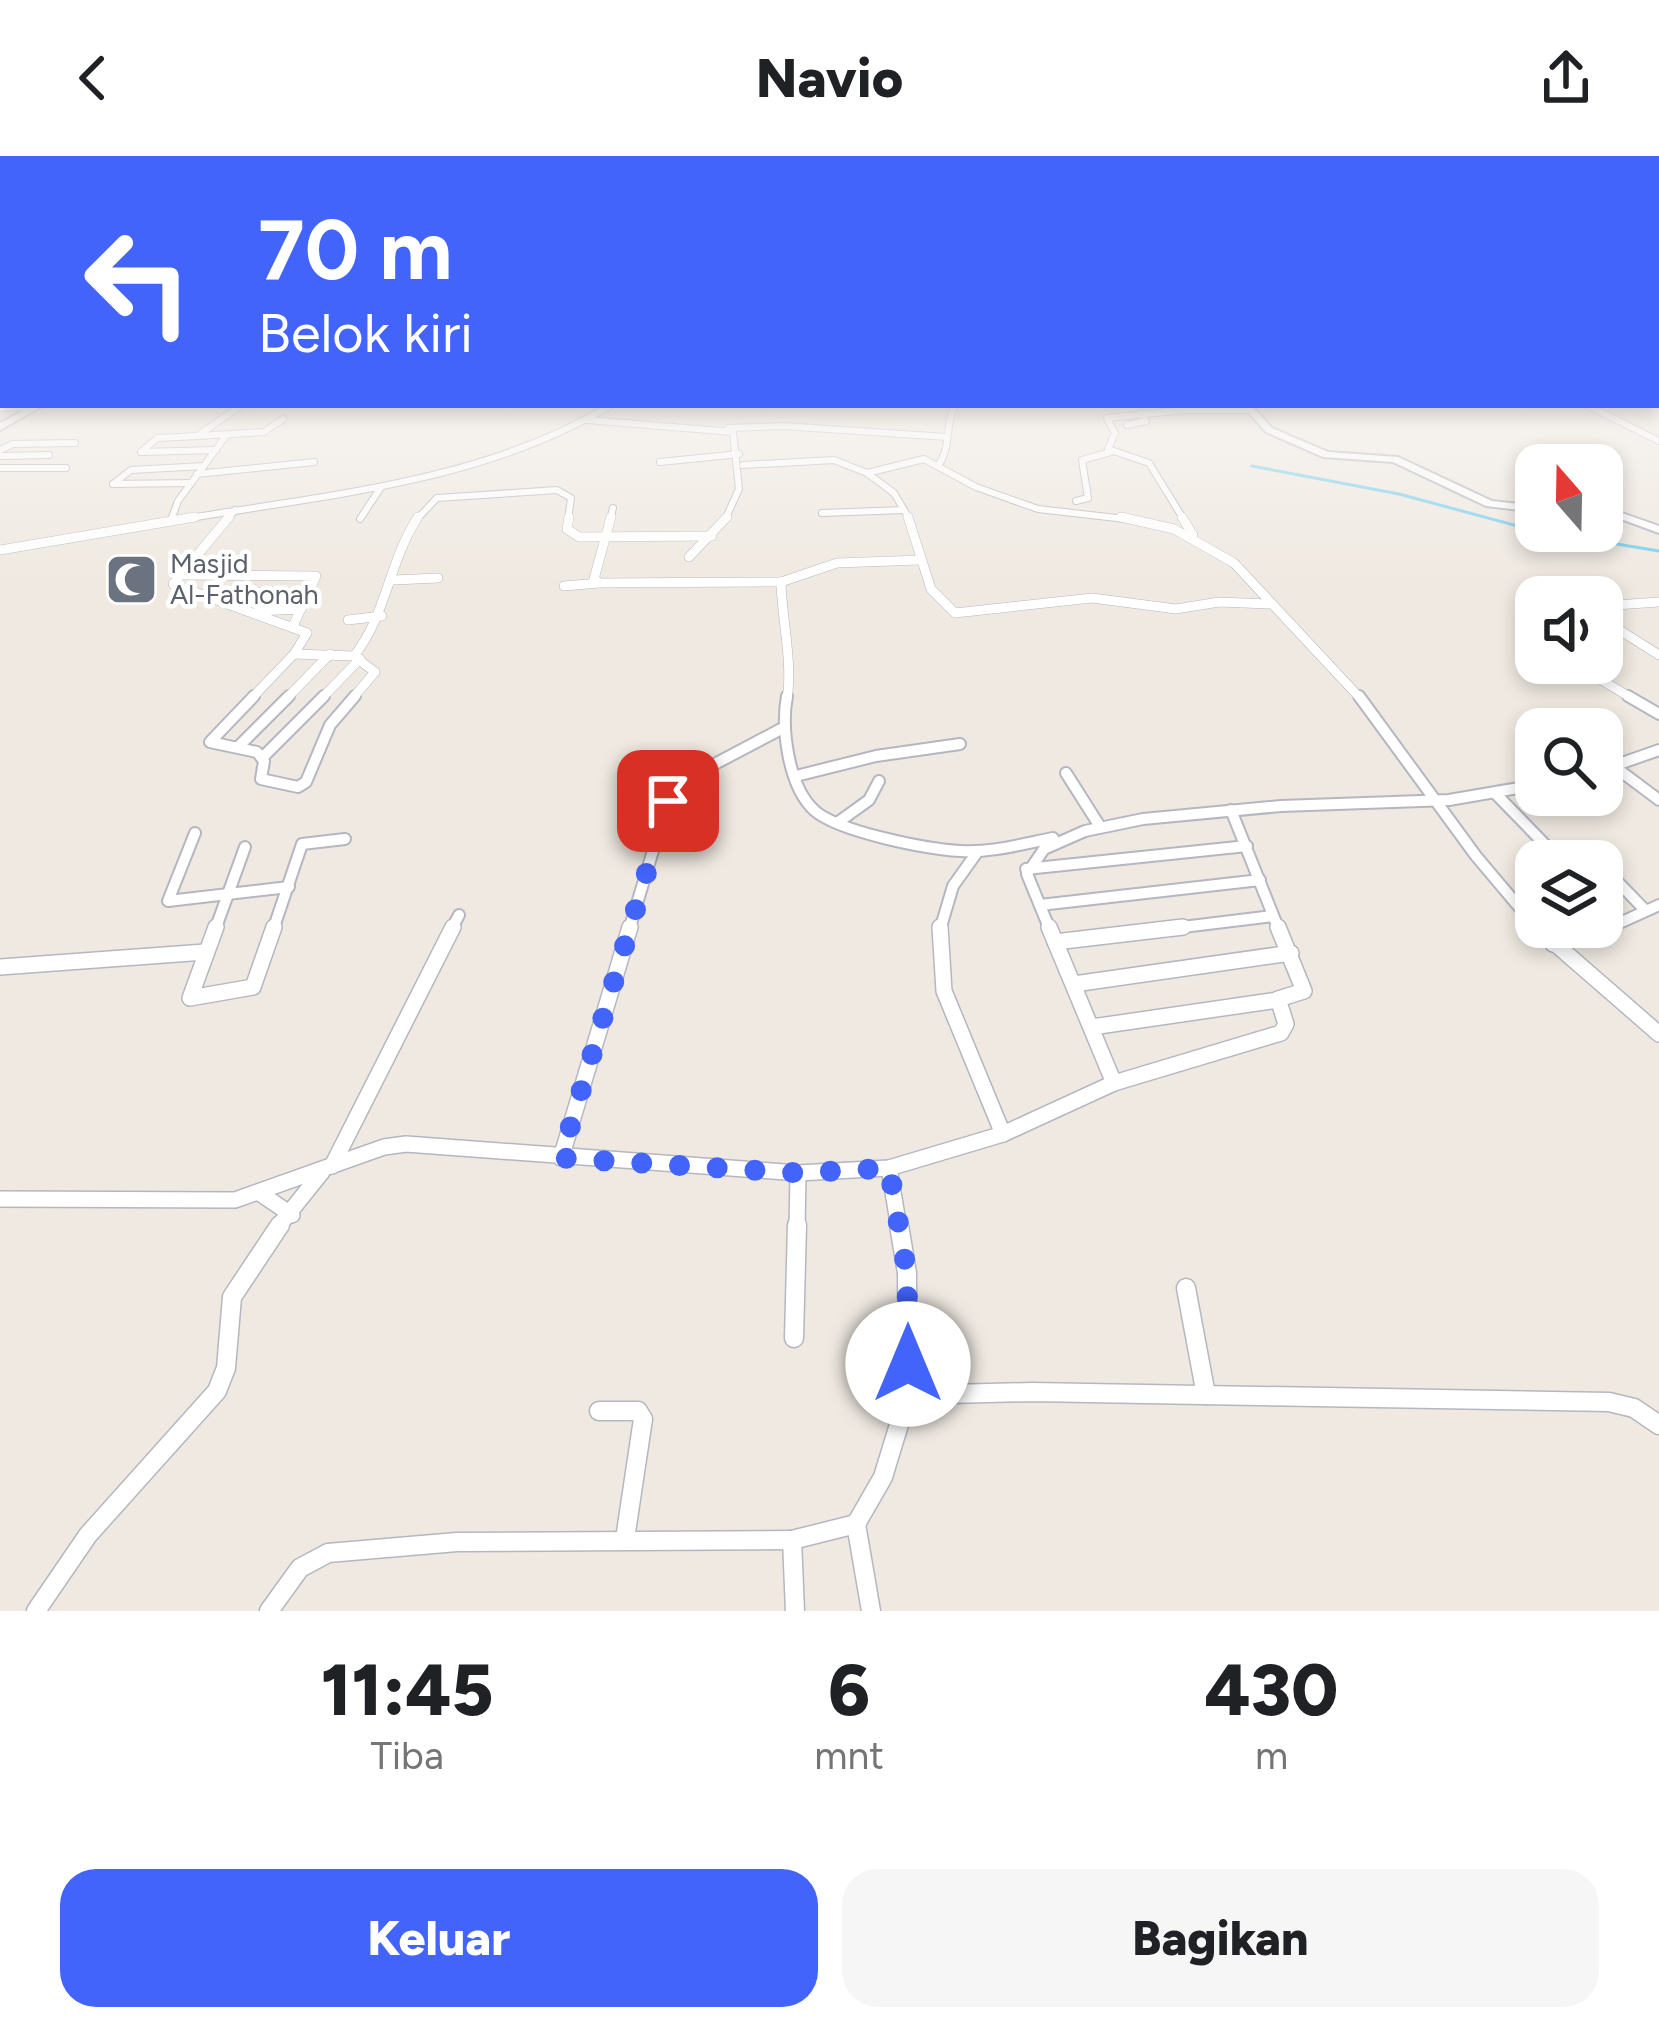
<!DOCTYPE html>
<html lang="id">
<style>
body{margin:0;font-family:Figtree,sans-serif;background:#f6f6f6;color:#202124;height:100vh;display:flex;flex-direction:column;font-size:45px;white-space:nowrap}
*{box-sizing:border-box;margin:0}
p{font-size:39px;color:#757577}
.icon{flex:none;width:66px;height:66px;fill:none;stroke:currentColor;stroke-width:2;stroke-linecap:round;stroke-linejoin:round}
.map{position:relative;height:1455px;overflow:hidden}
.panel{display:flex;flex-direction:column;background:#fff;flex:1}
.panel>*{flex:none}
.banner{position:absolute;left:0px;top:0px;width:1659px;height:252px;box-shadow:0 6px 18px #0003;background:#4264fb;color:#fff;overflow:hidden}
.needle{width:78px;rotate:340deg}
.fabs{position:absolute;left:1515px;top:288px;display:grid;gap:24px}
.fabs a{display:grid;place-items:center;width:108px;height:108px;border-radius:24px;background:#fff;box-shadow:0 6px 18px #0003;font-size:60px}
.pin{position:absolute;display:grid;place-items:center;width:102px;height:102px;color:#fff;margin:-51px;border-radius:24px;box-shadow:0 6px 18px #0006}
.me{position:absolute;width:132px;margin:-66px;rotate:0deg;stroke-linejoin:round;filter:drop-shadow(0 0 9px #0008)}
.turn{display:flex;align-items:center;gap:42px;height:252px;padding:0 60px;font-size:54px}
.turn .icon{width:156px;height:156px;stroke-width:2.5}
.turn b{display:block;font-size:84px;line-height:102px}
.eta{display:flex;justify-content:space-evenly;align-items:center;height:204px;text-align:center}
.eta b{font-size:72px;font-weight:800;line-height:84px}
.cta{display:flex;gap:24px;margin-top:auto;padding:24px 60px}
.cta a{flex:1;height:138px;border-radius:36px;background:#4264fb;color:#fff;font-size:48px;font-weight:800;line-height:138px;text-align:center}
.cta a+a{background:#f6f6f6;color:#202124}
header{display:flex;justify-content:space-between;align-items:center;height:156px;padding:0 60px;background:#fff;font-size:54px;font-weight:800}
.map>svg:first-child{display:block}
</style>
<header><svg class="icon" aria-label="back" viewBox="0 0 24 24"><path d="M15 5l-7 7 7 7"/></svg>Navio<svg class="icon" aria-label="share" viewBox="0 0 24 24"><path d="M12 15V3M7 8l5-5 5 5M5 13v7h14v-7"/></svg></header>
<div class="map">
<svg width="1659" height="1455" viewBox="0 0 1659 1455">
<rect width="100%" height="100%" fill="#efe9e1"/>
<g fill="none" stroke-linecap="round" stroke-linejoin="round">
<!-- stream -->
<g stroke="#75cff0" stroke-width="3">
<path d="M1252,310l147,28 137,37"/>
<path d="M1538,375l121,20"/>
</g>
<defs>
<g id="street-far4">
<path d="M3,249l-3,3 33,-1"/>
<path d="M242,249l-45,31 67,-4 19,-13"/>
<path d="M1587,249l72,36"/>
<path d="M588,264l145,12 6,57 -14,31"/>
<path d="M1127,269l19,-4 -5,-8"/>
<path d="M728,272l55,-2 164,11"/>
<path d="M0,294l13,-6 62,-1"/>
<path d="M141,296l75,-2"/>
<path d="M141,296l16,-14 40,-2"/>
<path d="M0,300l49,-1"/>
<path d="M660,306l79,-8"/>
<path d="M743,309l91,-5 33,13 57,-14 52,28 62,22 96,11"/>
<path d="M938,310c14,-20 6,-39 17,-61"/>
<path d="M0,312h66"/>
<path d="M867,317l27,20 16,27"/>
<path d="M197,318l117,-12"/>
<path d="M113,328l18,-14 73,-4"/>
<path d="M113,328l78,-1"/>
<path d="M1076,345l12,-3 -6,-38 29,-8"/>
<path d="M822,357l82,-3"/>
<path d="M360,363l21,-32"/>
<path d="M171,364l7,-19 47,-64"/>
<path d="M178,364c146,-25 304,-37 433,-115"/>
<path d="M227,364l8,-10"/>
<path d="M416,364l21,-22 120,-8 14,8 -3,22"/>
<path d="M610,364l3,-12"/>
<path d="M1184,364l-35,-57 -41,-14 7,-16 -8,-15 77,-8h66"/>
</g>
<g id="street-far3">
<path d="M229,361l-56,67 134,49 -13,21"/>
<path d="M569,361l-2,12 12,8 133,-1"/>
<path d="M611,361l-17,62 6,4 181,-1 56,-19 83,-3"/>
<path d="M908,361l23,72 24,24 137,-15 84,11 43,-7 50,2"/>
<path d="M1121,361l53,12 60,34 127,136"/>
<path d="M1182,361l11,18"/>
<path d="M0,394l195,-33"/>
<path d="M689,401l38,-40"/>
<path d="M177,419l139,1 -23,50"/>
<path d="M394,424l44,-2"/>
<path d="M781,426c1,38 12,81 6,117"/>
<path d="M564,430l35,-3"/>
<path d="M1555,433l13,8"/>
<path d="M213,437l97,-1"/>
<path d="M1602,450l57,-4"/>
<path d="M258,455l43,-2"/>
<path d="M1602,463l57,36"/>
<path d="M348,464l34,-4"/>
<path d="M294,498l60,2 21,16 -23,27"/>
<path d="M354,500c33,-42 35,-95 64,-139"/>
<path d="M1573,507l60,36"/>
<path d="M251,543l43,-45"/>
<path d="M286,543l44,-45"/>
<path d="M321,543l39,-40"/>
</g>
<g id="street-far2">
<path d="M254,540l-44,46 47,10 7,9 -3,18 37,8 8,-5 24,-57 25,-29"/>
<path d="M787,540c-6,32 1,91 28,115 25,21 111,38 145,40 31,2 62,-7 93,-13"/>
<path d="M1359,540l117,160 60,71"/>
<path d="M1628,540l31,18"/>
<path d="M239,590l50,-50"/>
<path d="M263,601l61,-61"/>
<path d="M1615,611l44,33"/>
<path d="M1602,614l57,-20"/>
<path d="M1066,617l33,52"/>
<path d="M796,620l80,-20 84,-12"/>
<path d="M1495,637l66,68"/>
<path d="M1231,654l48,120"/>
<path d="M837,667l32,-23 10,-19"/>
<path d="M195,677l-27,68 121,-14"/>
<path d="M1026,713l221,-23"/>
<path d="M1616,724l28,29"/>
<path d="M1040,749l220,-25"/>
<path d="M215,774l30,-83"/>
<path d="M273,774l29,-86 43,-5"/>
<path d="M451,774l8,-15"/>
<path d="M629,774l39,-129 26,-26 87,-46"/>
<path d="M940,774l13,-44 25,-35"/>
<path d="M1050,774l-23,-56 17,-25 41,-18 58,-12 138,-13 168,-6 87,-15"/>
<path d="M1158,774l115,-14"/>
<path d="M1604,774l55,-25"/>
</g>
<g id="street-far1">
<path d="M216,771l-26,71 63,-11 21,-60"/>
<path d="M940,771l4,64 59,143"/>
<path d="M1536,771l123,107"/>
<path d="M1055,786l128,-15"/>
<path d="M1553,788l61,-17"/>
<path d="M0,811l205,-15"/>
<path d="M1074,828l217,-31"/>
<path d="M1092,871l186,-27"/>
<path d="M1114,927l167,-50 5,-9 -8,-25 26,-8 -26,-64"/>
<path d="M561,1002l69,-231"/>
<path d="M332,1010l121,-239"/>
<path d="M889,1012l10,60"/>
<path d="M261,1038l31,21"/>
<path d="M0,1043l235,1 149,-53 22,-3 392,29 91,-5 114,-34 111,-51 -65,-156"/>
<path d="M277,1072l45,-56"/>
<path d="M797,1072l1,-55"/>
</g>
<g id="street">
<path d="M899,1069l8,48 1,122 124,-3 577,10 25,6 25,17"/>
<path d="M1186,1132l20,107"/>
<path d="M794,1182l3,-113"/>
<path d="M599,1255h39l5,8 -18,120"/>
<path d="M856,1368l15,87"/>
<path d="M36,1455l52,-76 129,-144 9,-23 6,-71 48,-72"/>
<path d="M269,1455l31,-43 28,-15 129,-11 335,-2"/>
<path d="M795,1455l-3,-71 64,-16 27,-47 25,-82"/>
</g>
<g id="secondary">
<path d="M34,249h10l-44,25v-7z"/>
<path d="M1242,249h9l21,23 56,24 70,5 94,44 44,5v6l-50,-6 -93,-44 -70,-5 -57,-25z"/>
<path d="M1602,350l57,20v7l-57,-21z"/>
</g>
</defs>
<!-- street-far4 casing -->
<use href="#street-far4" stroke="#b4b7c1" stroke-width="8"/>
<!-- street-far3 casing -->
<use href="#street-far3" stroke="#b4b7c1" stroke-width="10"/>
<!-- street-far2 casing -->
<use href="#street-far2" stroke="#b4b7c1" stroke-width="14"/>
<!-- street-far1 casing -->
<use href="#street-far1" stroke="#b4b7c1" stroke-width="18"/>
<!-- street casing -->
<use href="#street" stroke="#b4b7c1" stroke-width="21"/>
<!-- secondary casing -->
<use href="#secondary" stroke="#b4b7c1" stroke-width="4"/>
<!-- street-far4 -->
<use href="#street-far4" stroke="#fff" stroke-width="6"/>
<!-- street-far3 -->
<use href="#street-far3" stroke="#fff" stroke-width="9"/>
<!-- street-far2 -->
<use href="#street-far2" stroke="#fff" stroke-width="10"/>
<!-- street-far1 -->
<use href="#street-far1" stroke="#fff" stroke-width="15"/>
<!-- street -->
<use href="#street" stroke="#fff" stroke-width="18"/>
<!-- secondary -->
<use href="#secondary" fill="#fff" fill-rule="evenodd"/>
</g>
<!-- sky -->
<linearGradient id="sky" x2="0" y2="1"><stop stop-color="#7abfeb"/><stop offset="0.52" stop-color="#f8f5f2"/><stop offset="1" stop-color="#f8f5f2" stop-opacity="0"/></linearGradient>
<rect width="1659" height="428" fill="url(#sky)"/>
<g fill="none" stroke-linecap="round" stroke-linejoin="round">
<!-- route -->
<path stroke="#4264fb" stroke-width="21" stroke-dasharray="0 37.8" d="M668,645l-107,357 238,15 90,-5 18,105 1,91"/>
</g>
<!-- icons -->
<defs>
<symbol id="mosque-square" viewBox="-11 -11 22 22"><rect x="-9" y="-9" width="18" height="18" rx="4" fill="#6b7280" stroke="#fff"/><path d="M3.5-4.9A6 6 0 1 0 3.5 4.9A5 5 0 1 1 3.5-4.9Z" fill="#fff"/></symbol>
</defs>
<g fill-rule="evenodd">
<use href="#mosque-square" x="102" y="394" width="59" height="59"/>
</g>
<g text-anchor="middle" stroke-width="9" stroke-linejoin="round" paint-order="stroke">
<!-- far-worship labels -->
<g font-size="27" fill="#5b616d" stroke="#fff" text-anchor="start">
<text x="170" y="417">Masjid<tspan x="170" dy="31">Al-Fathonah</tspan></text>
</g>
</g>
</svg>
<div class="fabs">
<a><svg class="needle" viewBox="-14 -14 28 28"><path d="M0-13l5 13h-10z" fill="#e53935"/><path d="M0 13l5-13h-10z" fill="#757577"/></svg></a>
<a><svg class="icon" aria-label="sound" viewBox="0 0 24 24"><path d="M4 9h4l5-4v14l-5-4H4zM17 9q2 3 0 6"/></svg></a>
<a><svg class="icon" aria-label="search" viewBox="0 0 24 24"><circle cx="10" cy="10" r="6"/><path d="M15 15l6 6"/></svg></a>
<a><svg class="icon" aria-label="layers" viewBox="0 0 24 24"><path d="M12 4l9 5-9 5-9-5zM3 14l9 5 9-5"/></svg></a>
</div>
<div class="pin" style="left:668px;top:645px;background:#d93025"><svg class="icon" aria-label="arrive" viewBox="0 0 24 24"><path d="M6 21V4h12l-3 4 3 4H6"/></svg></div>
<svg class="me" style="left:908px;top:1208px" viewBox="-20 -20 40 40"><circle r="19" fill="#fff"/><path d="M0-13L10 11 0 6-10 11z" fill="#4264fb"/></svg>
<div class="banner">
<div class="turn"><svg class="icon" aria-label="left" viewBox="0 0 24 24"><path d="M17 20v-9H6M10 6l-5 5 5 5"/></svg><div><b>70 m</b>Belok kiri</div></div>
</div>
</div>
<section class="panel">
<div class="eta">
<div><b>11:45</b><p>Tiba</p></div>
<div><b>6</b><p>mnt</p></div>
<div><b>430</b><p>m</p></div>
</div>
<div class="cta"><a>Keluar</a><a>Bagikan</a></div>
</section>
